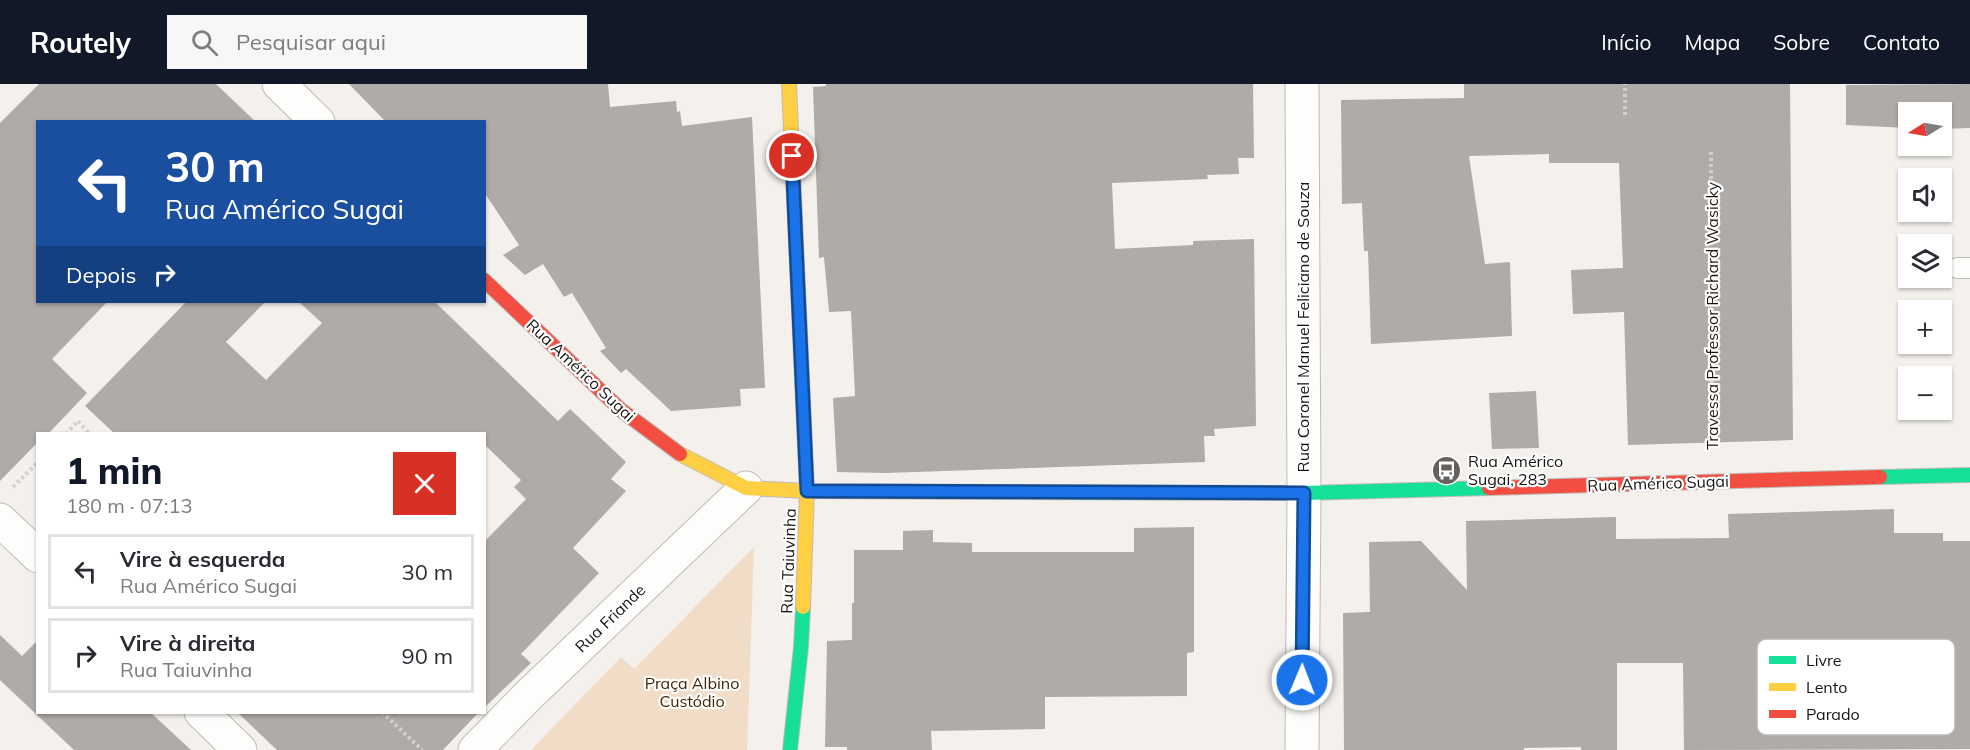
<!DOCTYPE html>
<html lang="pt">
<meta charset="utf-8">
<style>
body{margin:0;font-family:Mulish,sans-serif;background:#f7f7f7;color:#2b2b33;height:100vh;display:flex;flex-direction:column;font-size:22px;white-space:nowrap}
*{box-sizing:border-box;margin:0}
p{font-size:20px;color:#7c7c81}
.icon{flex:none;width:33px;height:33px;fill:none;stroke:currentColor;stroke-width:2;stroke-linecap:round;stroke-linejoin:round}
.map{position:relative;flex:1;overflow:hidden}
.details{position:absolute;left:36px;top:348px;width:450px;height:282px;display:flex;flex-direction:column;background:#fff;border-radius:0px;box-shadow:0 2px 4px #0004}
.details>*{flex:none}
.top-card{position:absolute;left:36px;top:36px;width:450px;height:183px;border-radius:0px;box-shadow:0 2px 4px #0004;background:#1a4fa0;color:#fff;overflow:hidden}
.needle{width:39px;rotate:259deg}
.buttons{position:absolute;left:1898px;top:18px;display:grid;gap:12px}
.buttons a{display:grid;place-items:center;width:54px;height:54px;border-radius:0px;background:#fff;box-shadow:0 2px 4px #0004;font-size:30px}
.pin{position:absolute;display:grid;place-items:center;width:51px;height:51px;color:#fff;margin:-26px;border:3px solid #fff;border-radius:50%;box-shadow:0 2px 6px #0007}
.me{position:absolute;width:66px;margin:-33px;rotate:1deg;stroke-linejoin:round;filter:drop-shadow(0 0 4px #0008)}
.turn{display:flex;align-items:center;gap:21px;height:126px;padding:0 30px;font-size:27px}
.turn .icon{width:78px;height:78px;stroke-width:2.5}
.turn b{display:block;font-size:42px;line-height:51px}
.then{display:flex;align-items:center;height:57px;padding:0 30px;background:#0003;gap:12px;font-size:22px}
.round{display:grid;place-items:center;flex:none;width:63px;height:63px;border-radius:0px;background:#f7f7f7}
.head{display:flex;align-items:center;justify-content:space-between;height:102px;padding:0 30px}
h1{font-size:36px;font-weight:800;line-height:45px;color:#111827}
ul{padding:0;list-style:none}
li{display:flex;align-items:center;gap:18px;height:75px;margin:0 12px 9px;padding:0 18px;border:3px solid #e1e1e2;border-radius:0px}
li div{flex:1}
li b{display:block;font-size:22px}
li em{font-style:normal}
header{display:flex;align-items:center;gap:36px;box-sizing:border-box;height:84px;padding:0 30px;background:#111827;color:#fff}
header strong{font-size:28px}
nav{display:flex;gap:33px;margin-inline-start:auto;font-size:21px}
.search{width:420px;height:54px;background:#f7f7f7;display:flex;align-items:center;gap:15px;box-sizing:border-box;padding:0 21px;border-radius:0px;color:#7c7c81;font-size:22px}
.map>svg:first-child{display:block}
</style>
<header>
<strong>Routely</strong>
<div class="search"><svg class="icon" aria-label="search" viewBox="0 0 24 24"><circle cx="10" cy="10" r="6"/><path d="M15 15l6 6"/></svg>Pesquisar aqui</div>
<nav><a>Início</a><a>Mapa</a><a>Sobre</a><a>Contato</a></nav>
</header>
<div class="map">
<svg width="1970" height="666" viewBox="0 0 1970 666">
<rect width="100%" height="100%" fill="#f4f0ec"/>
<!-- green -->
<path fill="#f0dcc7" d="M754,463l-7,203h-216l90,-93 13,12z"/>
<!-- building -->
<g fill="#aeaba8">
<path d="M39,0h177l40,38h-218v180h69l-55,57 35,34 -39,41h-10v8l-38,39v-358z"/>
<path d="M349,0h259l2,23 66,-6 1,11 3,-1 2,15 70,-9 13,271 -25,1 1,17 -70,5 -45,-42 -5,4 -21,-22 6,-3 -34,-55 -8,4 -21,-33 -18,11 -22,-20 16,-10 -35,-53v-70h-98z"/>
<path d="M826,0h427l1,74h-16l1,16 -32,1 1,4 -96,4 3,66 78,-4v-4l61,-2 2,187 -42,3 1,7h-11l1,26 -319,11 -49,-1 -4,-74 22,-2 -4,-85 -22,1 -5,-55 -5,1 -6,-171 13,-1z"/>
<path d="M1464,0h326l3,356 -165,5 -4,-133 -51,2 -2,-44 52,-2 -4,-105h-70v-9l-80,2 16,108 25,-2 2,74 -141,8 -3,-93h-4l-2,-48 -20,1 -1,-104 123,-2z"/>
<path d="M1970,0v44l-29,1v-17h-33v16l-62,-3v-40z"/>
<path d="M186,218h79l-39,40 40,38 56,-57 -23,-21h136l123,119 12,-12 56,53 -15,17 15,12 -53,57 26,25 -78,81 10,9 -47,45v-166l42,-43 -12,-12 7,-7 -37,-36v-10h-369l-30,-28z"/>
<path d="M1536,307l3,57 -47,1 -3,-56z"/>
<path d="M1894,425v24h49v8h27v208l-286,1 -1,-87h-66v87h-36v-3l-57,1v2h-180l-1,-137 27,-1 -1,-70 52,-1 46,49 -1,-69 150,-4v22l113,-1 -1,-24z"/>
<path d="M1194,443v125l-7,1v43l-142,1v32l-114,2 1,19h-85v-3h-22l2,-106 25,-1v-37h2v-53h49v-19l30,-1v12l39,1v9h162v-24z"/>
<path d="M0,551l22,21 16,-16v72h112l41,38h-117l-74,-70z"/>
<path d="M237,628h242l-36,38h-166z"/>
</g>
<g fill="none" stroke-linecap="round" stroke-linejoin="round">
<defs>
<path id="lane" d="M1957,184h13"/>
<g id="street">
<path d="M279,0l39,38"/>
<path d="M0,436l38,36"/>
<path d="M201,628l39,38"/>
<path d="M475,666l55,-56 216,-206"/>
<path d="M1302,666l2,-257 -2,-409"/>
</g>
<g id="fast">
<path d="M1880,393l90,-2"/>
<path d="M989,408l315,1 185,-5"/>
<path d="M790,666l11,-103 2,-40"/>
</g>
<g id="slow">
<path d="M789,0l18,407 -4,116"/>
<path d="M680,370l66,34 61,3 182,1"/>
</g>
<g id="jam">
<path d="M484,196l137,130 59,44"/>
<path d="M1489,404l391,-11"/>
</g>
</defs>
<!-- lane casing -->
<use href="#lane" stroke="#bebbb8" stroke-width="22"/>
<!-- street casing -->
<use href="#street" stroke="#bebbb8" stroke-width="35"/>
<!-- fast casing -->
<use href="#fast" stroke="#bebbb8" stroke-width="16"/>
<!-- slow casing -->
<use href="#slow" stroke="#bebbb8" stroke-width="16"/>
<!-- jam casing -->
<use href="#jam" stroke="#bebbb8" stroke-width="16"/>
<!-- path -->
<g stroke="#d3d1d0" stroke-width="4" stroke-dasharray="3 3" stroke-linecap="butt">
<path d="M1625,31v-31"/>
<path d="M1711,68l1,295"/>
<path d="M66,350l12,-13 12,13"/>
<path d="M13,403l25,-25"/>
<path d="M382,628l40,38"/>
</g>
<!-- lane -->
<use href="#lane" stroke="#fdfdfc" stroke-width="20"/>
<!-- street -->
<use href="#street" stroke="#fdfdfc" stroke-width="33"/>
<!-- fast -->
<use href="#fast" stroke="#16e098" stroke-width="14"/>
<!-- slow -->
<use href="#slow" stroke="#ffcf43" stroke-width="14"/>
<!-- jam -->
<use href="#jam" stroke="#f24e42" stroke-width="14"/>
</g>
<g fill="none" stroke-linecap="round" stroke-linejoin="round">
<defs>
<path id="route" d="M792,72l15,335 497,2 -2,187"/>
</defs>
<!-- route casing -->
<use href="#route" stroke="#114b97" stroke-width="15"/>
<!-- route -->
<use href="#route" stroke="#1a73e8" stroke-width="10"/>
</g>
<!-- icons -->
<defs>
<symbol id="bus-disc" viewBox="-11 -11 22 22"><circle r="9.5" fill="#64615e" stroke="#fff"/><path d="M-5-6H5V4H4V6H2V4H-2V6H-4V4H-5ZM-3.5-4V0h7V-4ZM-3.5 1.2v1.5H-2V1.2ZM2 1.2v1.5H3.5V1.2Z" fill="#fff"/></symbol>
</defs>
<g fill-rule="evenodd">
<use href="#bus-disc" x="1430" y="370" width="33" height="33"/>
</g>
<g text-anchor="middle" stroke-width="4.5" stroke-linejoin="round" paint-order="stroke">
<!-- street labels -->
<g font-size="16" fill="#161411" stroke="#fff">
<text transform="translate(1712 232) rotate(-90)" y="6">Travessa Professor Richard Wasicky</text>
<text transform="translate(1303 243) rotate(-90)" y="6">Rua Coronel Manuel Feliciano de Souza</text>
<text transform="translate(581 286) rotate(43)" y="6">Rua Américo Sugai</text>
<text transform="translate(1658 399) rotate(-2)" y="6">Rua Américo Sugai</text>
<text transform="translate(788 477) rotate(-88)" y="6">Rua Taiuvinha</text>
<text transform="translate(610 534) rotate(-44)" y="6">Rua Friande</text>
</g>
<!-- poi labels -->
<g font-size="16" fill="#161411" stroke="#fff" text-anchor="start">
<text x="1468" y="383">Rua Américo<tspan x="1468" dy="18">Sugai, 283</tspan></text>
</g>
<!-- park labels -->
<g font-size="16" fill="#3f2601" stroke="#fff">
<text x="692" y="605">Praça Albino<tspan x="692" dy="18">Custódio</tspan></text>
</g>
</g>
<!-- legend -->
<rect x="1757" y="555" width="198" height="96" rx="9" fill="#fff" stroke="#b9b8b8" stroke-width="1.5"/>
<rect x="1769" y="572" width="27" height="8" fill="#16e098"/>
<rect x="1769" y="599" width="27" height="8" fill="#ffcf43"/>
<rect x="1769" y="626" width="27" height="8" fill="#f24e42"/>
<g font-size="16" fill="#161411">
<text x="1806" y="582">Livre</text>
<text x="1806" y="609">Lento</text>
<text x="1806" y="636">Parado</text>
</g>
</svg>
<div class="buttons">
<a><svg class="needle" viewBox="-14 -14 28 28"><path d="M0-13l5 13h-10z" fill="#e53935"/><path d="M0 13l5-13h-10z" fill="#7c7c81"/></svg></a>
<a><svg class="icon" aria-label="sound" viewBox="0 0 24 24"><path d="M4 9h4l5-4v14l-5-4H4zM17 9q2 3 0 6"/></svg></a>
<a><svg class="icon" aria-label="layers" viewBox="0 0 24 24"><path d="M12 4l9 5-9 5-9-5zM3 14l9 5 9-5"/></svg></a>
<a>+</a>
<a>−</a>
</div>
<div class="pin" style="left:792px;top:72px;background:#d93025"><svg class="icon" aria-label="arrive" viewBox="0 0 24 24"><path d="M6 21V4h12l-3 4 3 4H6"/></svg></div>
<svg class="me" style="left:1302px;top:596px" viewBox="-20 -20 40 40"><circle r="17" fill="#1a73e8" stroke="#fff" stroke-width="3"/><path d="M0-11L8 9 0 5-8 9z" fill="#fff"/></svg>
<div class="top-card">
<div class="turn"><svg class="icon" aria-label="left" viewBox="0 0 24 24"><path d="M17 20v-9H6M10 6l-5 5 5 5"/></svg><div><b>30 m</b>Rua Américo Sugai</div></div>
<div class="then">Depois<svg class="icon" aria-label="right" viewBox="0 0 24 24"><path d="M7 20v-9h11M14 6l5 5-5 5"/></svg></div>
</div>
<section class="details">
<div class="head"><div><h1>1 min</h1><p>180 m · 07:13</p></div><a class="round" style="background:#d93025;color:#fff"><svg class="icon" aria-label="close" viewBox="0 0 24 24"><path d="M6 6l12 12M18 6L6 18"/></svg></a></div>
<ul>
<li><svg class="icon" aria-label="left" viewBox="0 0 24 24"><path d="M17 20v-9H6M10 6l-5 5 5 5"/></svg><div><b>Vire à esquerda</b><p>Rua Américo Sugai</p></div><em>30 m</em></li>
<li><svg class="icon" aria-label="right" viewBox="0 0 24 24"><path d="M7 20v-9h11M14 6l5 5-5 5"/></svg><div><b>Vire à direita</b><p>Rua Taiuvinha</p></div><em>90 m</em></li>
</ul>
</section>
</div>
